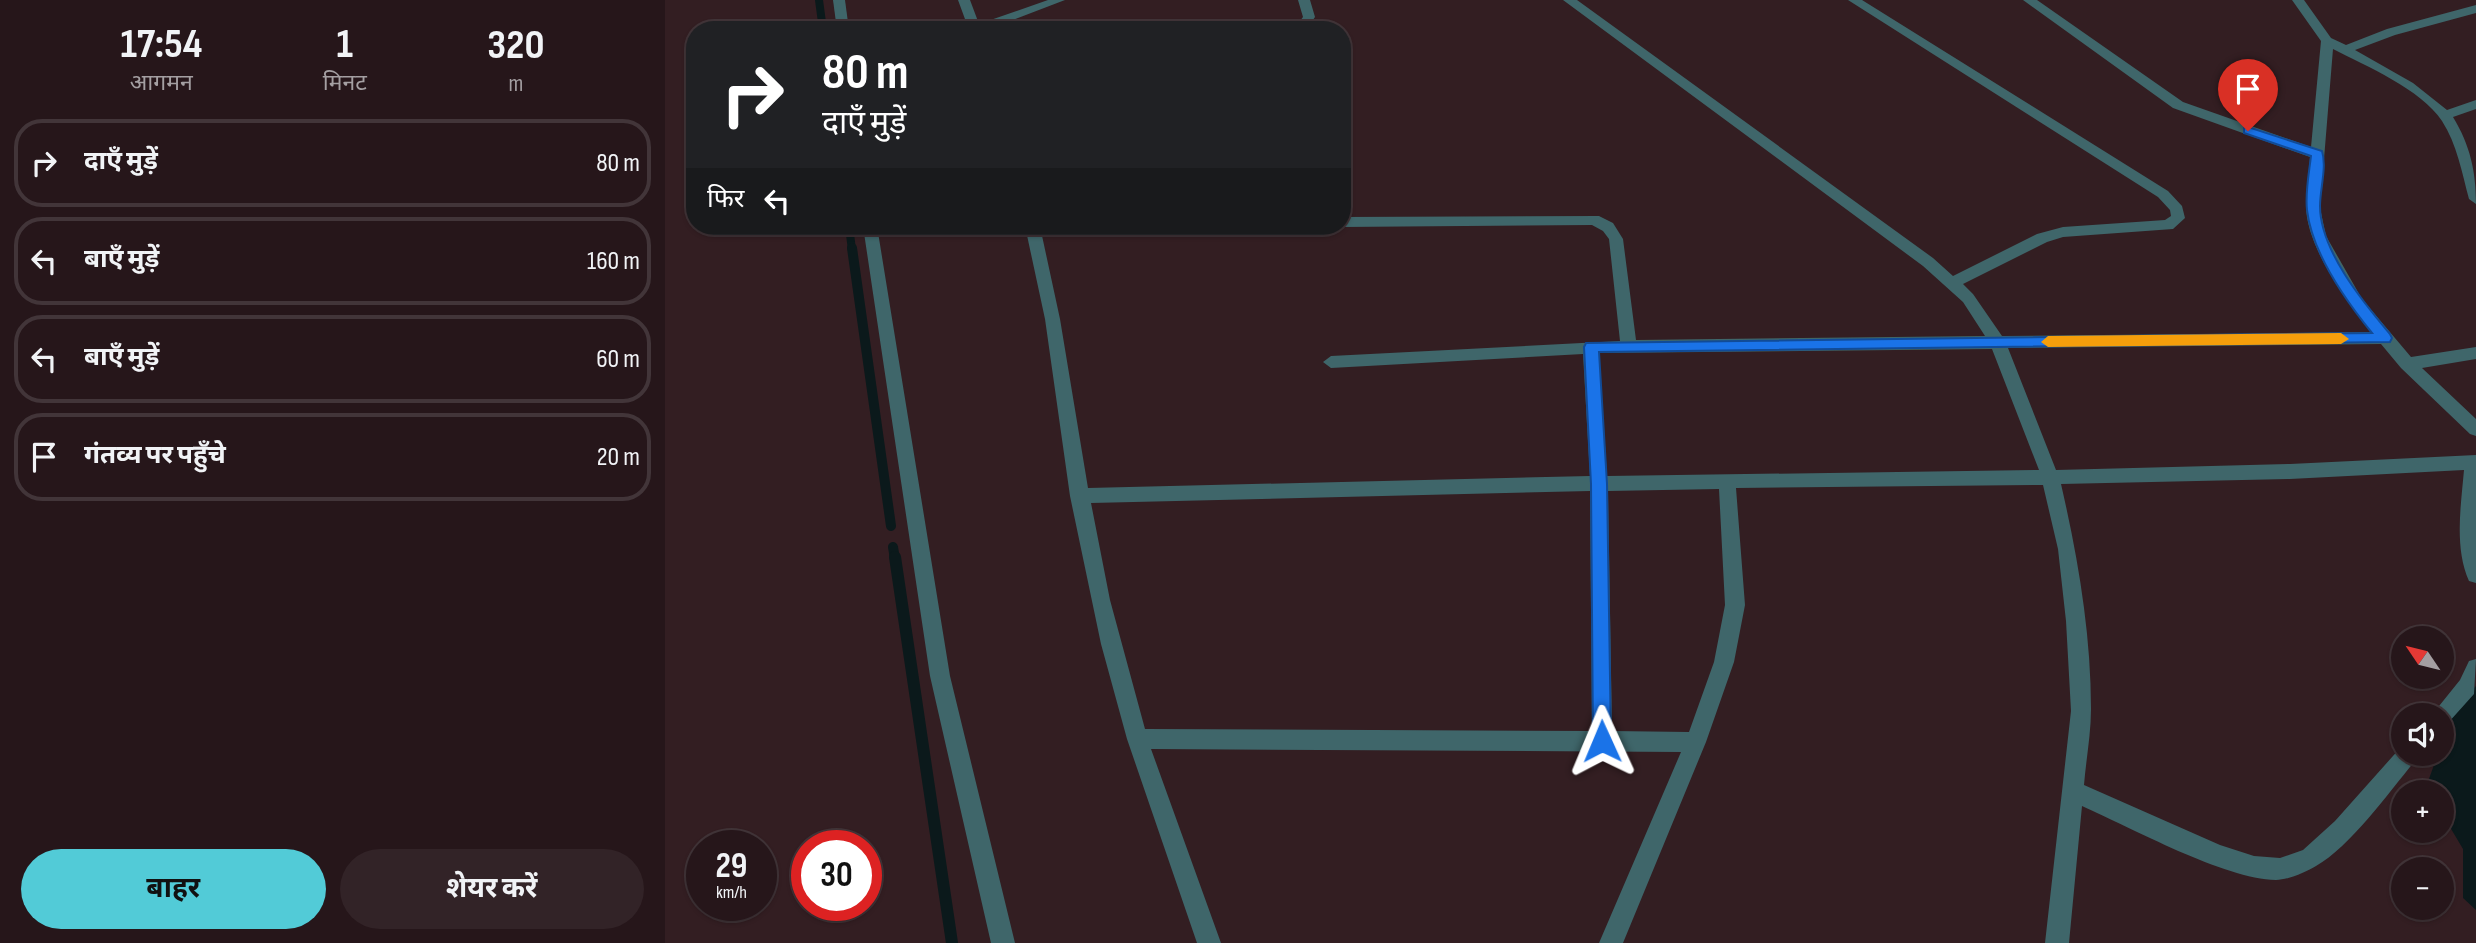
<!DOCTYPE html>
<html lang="hi">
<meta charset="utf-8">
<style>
body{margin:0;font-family:"Sofia Sans Condensed","Noto Sans Devanagari",sans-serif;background:#322327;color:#f1f3f6;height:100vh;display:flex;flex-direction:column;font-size:26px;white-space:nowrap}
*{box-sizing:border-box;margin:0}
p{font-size:23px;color:#a49fa2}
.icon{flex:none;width:38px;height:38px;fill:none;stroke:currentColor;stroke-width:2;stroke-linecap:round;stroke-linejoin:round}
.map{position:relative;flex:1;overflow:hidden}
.side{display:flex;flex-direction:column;background:#26161a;width:665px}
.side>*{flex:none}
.hud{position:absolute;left:21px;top:21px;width:665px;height:214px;border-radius:28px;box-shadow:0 2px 5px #0004,0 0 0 2px #423539;background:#202124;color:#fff;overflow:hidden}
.needle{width:46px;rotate:305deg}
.buttons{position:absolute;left:1726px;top:626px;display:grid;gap:14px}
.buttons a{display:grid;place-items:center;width:63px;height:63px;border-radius:50%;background:#26161a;box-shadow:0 2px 5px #0004,0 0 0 2px #423539;font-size:35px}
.speed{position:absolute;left:21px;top:830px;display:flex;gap:14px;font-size:35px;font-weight:700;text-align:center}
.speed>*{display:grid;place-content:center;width:91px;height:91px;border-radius:50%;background:#26161a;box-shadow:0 2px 5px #0004,0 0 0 2px #423539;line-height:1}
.speed small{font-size:18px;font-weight:400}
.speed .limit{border:10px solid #d22;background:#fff;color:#111}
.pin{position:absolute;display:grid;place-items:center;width:60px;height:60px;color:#fff;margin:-72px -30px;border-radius:50% 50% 50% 0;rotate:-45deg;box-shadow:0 0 7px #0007}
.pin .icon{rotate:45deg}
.me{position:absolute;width:77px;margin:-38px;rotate:359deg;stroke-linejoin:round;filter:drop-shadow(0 0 5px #0008)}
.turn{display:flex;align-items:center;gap:24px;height:147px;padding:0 21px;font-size:32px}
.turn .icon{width:91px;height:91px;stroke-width:2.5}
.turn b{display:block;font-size:49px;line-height:60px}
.then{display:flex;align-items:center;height:66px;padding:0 21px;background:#0003;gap:14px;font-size:26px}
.eta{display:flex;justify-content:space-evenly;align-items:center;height:119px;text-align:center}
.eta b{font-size:42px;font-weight:700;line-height:49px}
.button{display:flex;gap:14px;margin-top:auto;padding:14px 21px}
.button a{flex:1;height:80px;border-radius:42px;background:#52cbd7;color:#111;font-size:28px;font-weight:700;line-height:80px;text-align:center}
.button a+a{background:#322327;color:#f1f3f6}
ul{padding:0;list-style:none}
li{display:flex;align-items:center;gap:21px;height:88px;margin:0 14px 10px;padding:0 7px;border:4px solid #423539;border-radius:28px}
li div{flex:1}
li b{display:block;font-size:26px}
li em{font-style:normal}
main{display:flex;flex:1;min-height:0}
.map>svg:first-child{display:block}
</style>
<main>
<section class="side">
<div class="eta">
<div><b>17:54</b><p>आगमन</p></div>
<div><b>1</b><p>मिनट</p></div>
<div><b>320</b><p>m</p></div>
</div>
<ul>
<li><svg class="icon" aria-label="right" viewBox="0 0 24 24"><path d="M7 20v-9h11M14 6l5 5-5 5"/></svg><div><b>दाएँ मुड़ें</b></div><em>80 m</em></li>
<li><svg class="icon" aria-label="left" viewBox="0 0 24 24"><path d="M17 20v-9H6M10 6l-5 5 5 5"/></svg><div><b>बाएँ मुड़ें</b></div><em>160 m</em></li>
<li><svg class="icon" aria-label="left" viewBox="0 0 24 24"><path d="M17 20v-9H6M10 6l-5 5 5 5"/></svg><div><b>बाएँ मुड़ें</b></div><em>60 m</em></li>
<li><svg class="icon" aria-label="arrive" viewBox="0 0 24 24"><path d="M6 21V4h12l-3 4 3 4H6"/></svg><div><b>गंतव्य पर पहुँचे</b></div><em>20 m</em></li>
</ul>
<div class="button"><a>बाहर</a><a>शेयर करें</a></div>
</section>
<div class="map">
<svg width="1811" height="943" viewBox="0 0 1811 943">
<rect width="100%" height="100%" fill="#331e22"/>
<!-- water -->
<path fill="#0b191b" d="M1811,686v224l-13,-12v-49l-22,-37v-19h-11l-4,-6 12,-33h3c0,-27 17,-49 35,-68z"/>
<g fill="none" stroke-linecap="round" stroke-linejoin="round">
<!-- stream-far2 -->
<g stroke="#0b191b" stroke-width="8">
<path d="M154,0l4,30"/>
<path d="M184,226l3,24"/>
</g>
<!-- stream-far1 -->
<g stroke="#0b191b" stroke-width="10">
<path d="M187,248l39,278"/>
<path d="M228,547l2,12"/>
</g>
<!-- stream -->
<path stroke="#0b191b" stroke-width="12" d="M230,557l57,386"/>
<!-- minor -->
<g fill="#3f666a" fill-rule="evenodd">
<path d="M168,0h12l4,30h-12z"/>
<path d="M293,0h12l9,24 69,-24h17l-78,30h-18z"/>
<path d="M633,0h12l5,17 -9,13h-13l10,-13z"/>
<path d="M898,0h14l356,258 20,18 84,-42 26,-7 102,-7 6,-4 -1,-6 -12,-13 -310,-197h14l306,191 14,15 3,12 -12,11 -110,8 -16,5 -84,42 10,10 29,42 369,-4c-24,-30 -65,-86 -65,-126 0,-16 3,-33 4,-49l-137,-49 -150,-108h14l146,102 128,45 10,-106 -29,-41h12l27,38 15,7 41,-16 89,-24v8l-81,22 -40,15 58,33 34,27 29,-10v9l-23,8c17,28 23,54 23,87l-7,-5c-7,-26 -12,-55 -27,-78 -21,-32 -76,-55 -109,-72l-13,159 6,28 36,63 49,58 65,-10v12l-54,9 54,51v17l-6,-2 -69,-66 -20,-24 -373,4 48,122 234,-6 186,-9v128l-7,-2c-15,-33 -8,-76 -5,-111l-174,9 -229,5c17,74 30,149 30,225 0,25 -5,51 -7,76l136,60 34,11 26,2 23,-8 32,-29 66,-74 2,-1v8h15l-3,7c-26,31 -65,86 -99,105 -10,6 -28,14 -40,14 -52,-1 -144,-52 -194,-74l-13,137h-24l26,-232 -5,-90 -8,-72 -15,-64 -307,3 9,117 -11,57 -28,80 -83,201h-24l82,-191 -530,-3 70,194h-24l-70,-204 -26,-95 -31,-148 -25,-177 -20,-93h34l-7,5h-11l19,88 28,169 502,-12 -7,-122 -252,14 -8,-6 8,-6 289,-15 -11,-102 -6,-8 -11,-6 -250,2 -4,-1h4v-9l257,-1 14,7 10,16 13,101 349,-4 -22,-34 -40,-36zM1327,349l47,121 -432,6 -8,-123zM1054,489l6,116 -11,57 -25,70 -77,-1 -4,-240zM925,491l2,240 -447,-2 -35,-129 -19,-97z"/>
<path d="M198,226h14l73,450 65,267h-24l-61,-267z"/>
<path d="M1811,659l-2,35 -26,29 -7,3v-10h-10l29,-36 9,-19z"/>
</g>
</g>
<!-- route -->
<path fill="#1a73e8" stroke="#114b97" stroke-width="2" d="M1583,127l74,24c5,16 -2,38 -2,55 0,44 43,96 70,128l2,4 -2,4 -791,10 8,132 4,257 -2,7 -7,2 -7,-2 -2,-7 -2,-257 -7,-137 2,-4 786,-10c-26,-32 -60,-81 -65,-123 -2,-17 2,-37 4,-54l-67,-23v-5z"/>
<!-- slow -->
<path fill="#f59e0b" d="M1676,333l8,6 -8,5 -293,3 -7,-5 7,-6z"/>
</svg>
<div class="buttons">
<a><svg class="needle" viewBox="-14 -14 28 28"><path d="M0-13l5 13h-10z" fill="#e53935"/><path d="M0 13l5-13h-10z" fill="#a49fa2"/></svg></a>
<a><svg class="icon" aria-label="sound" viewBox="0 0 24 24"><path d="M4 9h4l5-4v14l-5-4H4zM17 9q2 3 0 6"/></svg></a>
<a>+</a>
<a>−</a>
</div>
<div class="speed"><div>29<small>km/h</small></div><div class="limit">30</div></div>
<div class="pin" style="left:1583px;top:131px;background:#d93025"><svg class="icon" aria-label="arrive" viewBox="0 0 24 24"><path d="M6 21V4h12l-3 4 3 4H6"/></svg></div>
<svg class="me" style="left:937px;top:741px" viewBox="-20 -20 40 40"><path d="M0-17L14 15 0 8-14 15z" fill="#1a73e8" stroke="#fff" stroke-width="4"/></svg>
<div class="hud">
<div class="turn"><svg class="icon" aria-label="right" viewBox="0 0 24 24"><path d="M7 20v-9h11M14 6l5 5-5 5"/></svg><div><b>80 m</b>दाएँ मुड़ें</div></div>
<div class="then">फिर<svg class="icon" aria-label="left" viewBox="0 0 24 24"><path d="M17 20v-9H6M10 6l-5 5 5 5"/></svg></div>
</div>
</div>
</main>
